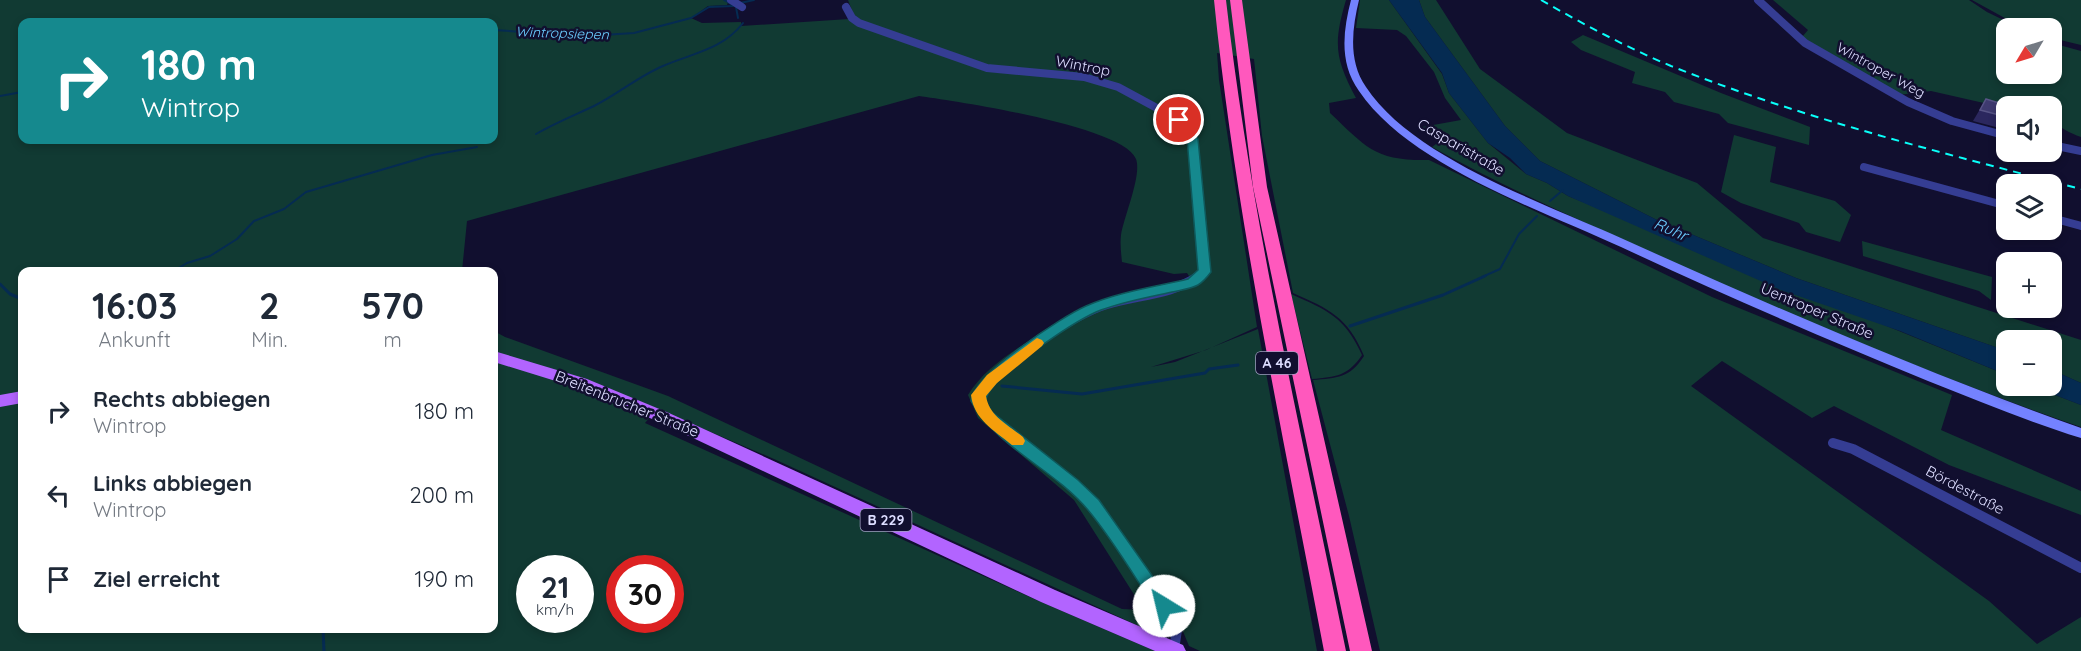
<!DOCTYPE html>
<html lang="de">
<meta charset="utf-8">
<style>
body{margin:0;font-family:Quicksand,sans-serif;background:#f2f2f3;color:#1f2937;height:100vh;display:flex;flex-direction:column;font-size:22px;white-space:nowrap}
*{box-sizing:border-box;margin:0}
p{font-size:20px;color:#747a83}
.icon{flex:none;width:33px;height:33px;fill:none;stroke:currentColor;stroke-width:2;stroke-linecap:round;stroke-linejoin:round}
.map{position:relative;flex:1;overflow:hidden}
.details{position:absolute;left:18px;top:267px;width:480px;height:366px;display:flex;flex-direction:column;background:#fff;border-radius:12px;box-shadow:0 3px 9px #0003}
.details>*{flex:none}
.guide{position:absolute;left:18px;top:18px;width:480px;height:126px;border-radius:12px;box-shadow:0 3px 9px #0003;background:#15898e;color:#fff;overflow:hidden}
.needle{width:39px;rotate:232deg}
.controls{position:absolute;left:1996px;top:18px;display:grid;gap:12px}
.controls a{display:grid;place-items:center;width:66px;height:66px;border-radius:12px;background:#fff;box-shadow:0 3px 9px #0003;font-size:30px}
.speed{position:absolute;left:516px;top:555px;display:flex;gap:12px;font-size:30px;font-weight:700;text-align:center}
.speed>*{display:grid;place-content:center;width:78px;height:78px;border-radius:50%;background:#fff;box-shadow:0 3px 9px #0003;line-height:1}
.speed small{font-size:15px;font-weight:400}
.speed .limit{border:9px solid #d22;background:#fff;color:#111}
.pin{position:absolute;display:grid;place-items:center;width:51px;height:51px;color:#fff;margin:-26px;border:3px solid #fff;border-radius:50%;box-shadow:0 2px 6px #0007}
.me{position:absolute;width:66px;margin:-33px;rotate:324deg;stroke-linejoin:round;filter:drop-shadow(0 0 4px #0008)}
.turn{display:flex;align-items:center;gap:21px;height:126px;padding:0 24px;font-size:27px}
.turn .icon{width:78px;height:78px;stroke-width:2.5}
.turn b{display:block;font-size:42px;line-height:51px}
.eta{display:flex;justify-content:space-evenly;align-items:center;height:102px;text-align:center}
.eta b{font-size:36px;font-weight:700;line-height:42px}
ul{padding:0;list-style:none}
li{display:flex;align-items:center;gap:18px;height:84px;padding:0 24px}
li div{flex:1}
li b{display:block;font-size:22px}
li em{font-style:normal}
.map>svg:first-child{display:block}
</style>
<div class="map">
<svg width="2081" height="651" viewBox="0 0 2081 651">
<rect width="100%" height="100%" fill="#110f2f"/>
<!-- green -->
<g fill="#113a33" fill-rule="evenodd">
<path d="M0,0h729l-2,5 -19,1 -17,12 11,5 39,-1v4l108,-7 8,5 133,46 94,9 34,9 60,36 5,-4 -56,-32 -41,-12 -94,-8 -131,-46 -6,-4 -7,-18h498c-13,44 -11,58 10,98l-27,5 1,10c37,35 45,48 99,47l283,137 240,98 -11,35 140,61v24l-132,-50 -115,-59 -22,12 -90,-57 -31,25 298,215 48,43 44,-27v34h-701l-31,-135 -36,-136c24,-2 37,-2 51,-24 -16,-39 -35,-47 -71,-63l-31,-157 -8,-77 -37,-6 2,27 38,247 -51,23 -55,17 24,-5 83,-33 59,322h-117l-11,-5 -7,-17 -12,-16 -7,2 5,6v14l-5,2 -389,-178 -117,-50 -12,14 389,176 121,52h-1155zM22,22h472v118h-472zM919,96c36,5 204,30 217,63 6,16 -12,57 -15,76 -1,8 0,18 1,27l52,12 13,-1 4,6 7,-8 6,7 -11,6c-25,6 -51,11 -76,18 -41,12 -77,41 -110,68l-3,-2 26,-23 -3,-3c-23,15 -45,30 -59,53l10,23 96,82 68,107v3l-20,-1 -454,-213 -163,-59 -11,-6v297h-472v-356l440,-1 5,-50zM530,568h50v52h-50zM620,568h50v52h-50z"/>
<path d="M1360,0h29l53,74 7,19 39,50 38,31 21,9 21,13 439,179v11h25l49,19v22c-136,-47 -268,-102 -400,-161 -84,-38 -168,-74 -249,-119l8,-6 -18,-14 39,-7 -16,-22 -11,-26 -28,-36 -9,-6 -41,-2z"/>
<path d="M1419,0h17l44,69 87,64 130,50 66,55 318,102v43l-29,-13v-30h-45v11l-211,-73 -141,-59 -115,-58 -35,-35 -80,-109z"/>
<path d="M1773,0h196l18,12 33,16h-13v46h45v-31l29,8v86c-12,-4 -18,-9 -29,-14v-17h-55l-66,-15 -33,4 -96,-58 6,-7z"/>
<path d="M1972,0h109v45l-29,-7v-10h-29z"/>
<path d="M1583,35l138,58 89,34 -1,18 -81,-22 -9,-9 -45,-12 -9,-10 -33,-9 3,-11 -54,-22 -10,-8z"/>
<path d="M1734,135l42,12 -6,35 65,19 16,14 -11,27 -34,-10 -7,-9 -58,-20 -20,-11z"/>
<path d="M1862,241l130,36 -1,23 -12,-9 -116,-35z"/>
<path d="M1291,294c36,16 54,23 71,61 -14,21 -26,22 -50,24z"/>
</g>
<!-- water -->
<g fill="#052b52">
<path d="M1389,0h30l6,17 80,109 35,35 115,58 141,59 211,73v24l-107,-44 -119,-41 -213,-94 -21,-13 -21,-9 -16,-16 -22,-15 -39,-50 -7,-20z"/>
<path d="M2052,370l29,13v22l-49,-19h20z"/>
</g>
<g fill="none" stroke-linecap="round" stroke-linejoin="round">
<!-- stream-far1 -->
<g stroke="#052b52" stroke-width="2">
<path d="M724,0l12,7 2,11"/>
<path d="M740,3l14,-3"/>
<path d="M494,30l93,6 47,-3 57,-15 18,-11 24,-1"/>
<path d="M0,96l22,-4"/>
<path d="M536,134c19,-11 39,-19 58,-28 24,-12 45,-30 69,-40 30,-13 59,-16 80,-43"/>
<path d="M1550,201l13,-11"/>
<path d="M172,272l15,-9 23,-7 27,-17 17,-18 30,-12 22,-17 126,-37 45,-8"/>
<path d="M1482,277l18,-8 19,-35 18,-18"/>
</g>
<!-- stream -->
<g stroke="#052b52" stroke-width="3">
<path d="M0,284l10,10 12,5"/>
<path d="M1350,326l93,-31 42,-19"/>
<path d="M1002,386l80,8 123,-21 4,-4 29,-4"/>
<path d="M323,628l1,23"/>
</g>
<!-- street-far1 -->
<g stroke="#353d93" stroke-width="8">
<path d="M731,0l11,7"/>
<path d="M1758,0l47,43 103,59 44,19 55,15"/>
<path d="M846,7l6,11 7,5 128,45 97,9 34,10 61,33 11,11 2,8 13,133 -8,5"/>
<path d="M2052,145l29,6"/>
<path d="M1864,167l143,39"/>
<path d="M2052,218l29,8"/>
</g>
<!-- street -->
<g stroke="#353d93" stroke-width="10">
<path d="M1833,443l20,6 228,119"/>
<path d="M1174,650l3,-20 -2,-9 -82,-116 -20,-20 -86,-69 -7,-9 -2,-9c12,-31 97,-85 129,-94 30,-9 66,-10 92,-28"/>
</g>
<!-- secondary -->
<path fill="#7482ff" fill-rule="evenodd" d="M1351,0h8c-7,29 -11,61 7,87 45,69 172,114 246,147 155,70 309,137 469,194v10c-52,-16 -102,-37 -153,-57 -103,-42 -206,-87 -307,-134 -80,-37 -212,-82 -262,-156 -20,-28 -16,-60 -8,-91z"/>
<!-- primary -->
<g fill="#b264ff" fill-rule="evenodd">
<path d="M494,351l93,28 82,34 386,177 128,55 3,6h-31l-114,-49 -384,-181 -82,-34 -81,-25z"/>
<path d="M22,391v12l-22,4v-12z"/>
</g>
<!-- highway -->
<g fill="#ff58bd" fill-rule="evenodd">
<path d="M1214,0h12c25,219 76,435 120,651h-22c-41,-216 -88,-432 -110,-651z"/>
<path d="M1230,0h12l25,187 105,464h-22l-97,-464z"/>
</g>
<!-- rail -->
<path stroke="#09fff9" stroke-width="2" stroke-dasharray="8 6" stroke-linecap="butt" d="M1541,0c42,24 85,47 130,66 133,53 272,87 410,123"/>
</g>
<!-- wall -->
<path fill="#2b275e" d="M1986,99l21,7v24l-34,-9z"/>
<!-- building -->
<path fill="#3e3a6f" stroke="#575486" stroke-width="1.5" d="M1986,99l23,7h-2v11l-27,-7z"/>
<!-- route -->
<path fill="#15898e" stroke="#0e595c" stroke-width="1.5" d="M1179,117l14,12 5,10 13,133c-3,4 -8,10 -13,13 -7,4 -18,5 -26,7 -26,6 -52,10 -76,20 -24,11 -99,61 -109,84 -3,5 2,11 5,16l86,68 21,20 71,101 3,5 -3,6 -6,2 -6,-2c-23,-34 -44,-71 -70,-102 -34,-41 -91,-62 -117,-109 2,-26 90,-84 115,-95 32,-14 68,-19 102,-27l10,-9 -11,-131 -3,-6 -11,-13z"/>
<!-- slow -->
<path fill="#f59e0b" d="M1037,338l5,2 2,3 -2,3 -45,37 -11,13c3,20 22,29 37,41l2,4 -2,4h-11c-18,-15 -38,-25 -41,-50l16,-20z"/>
<g text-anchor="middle" stroke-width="5" stroke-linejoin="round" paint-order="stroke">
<!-- far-water labels -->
<g font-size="14" font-style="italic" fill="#6bcdff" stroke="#110f2f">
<text transform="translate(562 33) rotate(2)" y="5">Wintropsiepen</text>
</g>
<!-- far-street labels -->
<g font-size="14" fill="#ddf" stroke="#110f2f">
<text transform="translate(1881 70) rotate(29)" y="5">Wintroper Weg</text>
</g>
<!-- shield labels -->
<g fill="#110f2f" stroke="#a09fc1" stroke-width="1.5">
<rect x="1256" y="352" width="42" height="22" rx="4.5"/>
<rect x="860.5" y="509" width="51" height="22" rx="4.5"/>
</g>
<g font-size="14" font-weight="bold" fill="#ddf">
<text x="1277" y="368">A 46</text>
<text x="886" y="525">B 229</text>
</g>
<!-- street labels -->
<g font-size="15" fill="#ddf" stroke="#110f2f">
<text transform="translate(1083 66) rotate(11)" y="5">Wintrop</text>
<text transform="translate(1461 147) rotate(30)" y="5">Casparistraße</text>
<text transform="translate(1817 311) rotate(23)" y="5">Uentroper Straße</text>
<text transform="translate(627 404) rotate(22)" y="5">Breitenbrucher Straße</text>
<text transform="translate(1965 490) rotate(28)" y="5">Bördestraße</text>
</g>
<!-- water labels -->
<g font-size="16" font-style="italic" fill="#6bcdff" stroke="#110f2f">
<text transform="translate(1671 229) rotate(23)" y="6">Ruhr</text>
</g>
</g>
</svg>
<div class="controls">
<a><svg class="needle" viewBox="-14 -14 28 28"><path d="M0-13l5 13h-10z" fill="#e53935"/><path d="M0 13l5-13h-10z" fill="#747a83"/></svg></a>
<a><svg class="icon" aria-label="sound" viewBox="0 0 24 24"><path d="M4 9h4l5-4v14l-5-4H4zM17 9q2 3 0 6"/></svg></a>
<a><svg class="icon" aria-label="layers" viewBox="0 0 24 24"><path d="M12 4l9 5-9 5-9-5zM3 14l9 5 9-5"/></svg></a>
<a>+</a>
<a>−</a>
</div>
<div class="speed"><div>21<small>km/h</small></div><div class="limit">30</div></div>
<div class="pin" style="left:1179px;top:120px;background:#d93025"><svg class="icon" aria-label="arrive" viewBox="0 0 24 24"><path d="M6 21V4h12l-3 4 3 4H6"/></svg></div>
<svg class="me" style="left:1164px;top:606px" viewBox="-20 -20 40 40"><circle r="19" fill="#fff"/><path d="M0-13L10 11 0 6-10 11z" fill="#15898e"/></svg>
<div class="guide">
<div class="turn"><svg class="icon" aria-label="right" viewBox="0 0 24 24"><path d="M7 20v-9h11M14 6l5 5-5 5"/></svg><div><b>180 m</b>Wintrop</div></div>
</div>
<section class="details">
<div class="eta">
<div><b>16:03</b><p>Ankunft</p></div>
<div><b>2</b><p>Min.</p></div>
<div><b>570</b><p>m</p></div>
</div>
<ul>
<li><svg class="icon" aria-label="right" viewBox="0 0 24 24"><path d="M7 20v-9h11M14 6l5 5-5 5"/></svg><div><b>Rechts abbiegen</b><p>Wintrop</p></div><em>180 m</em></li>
<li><svg class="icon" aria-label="left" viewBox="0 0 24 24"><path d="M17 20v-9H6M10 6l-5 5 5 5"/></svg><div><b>Links abbiegen</b><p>Wintrop</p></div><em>200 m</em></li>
<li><svg class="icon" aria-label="arrive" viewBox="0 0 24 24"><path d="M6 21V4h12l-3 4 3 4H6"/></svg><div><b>Ziel erreicht</b></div><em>190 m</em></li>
</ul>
</section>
</div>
